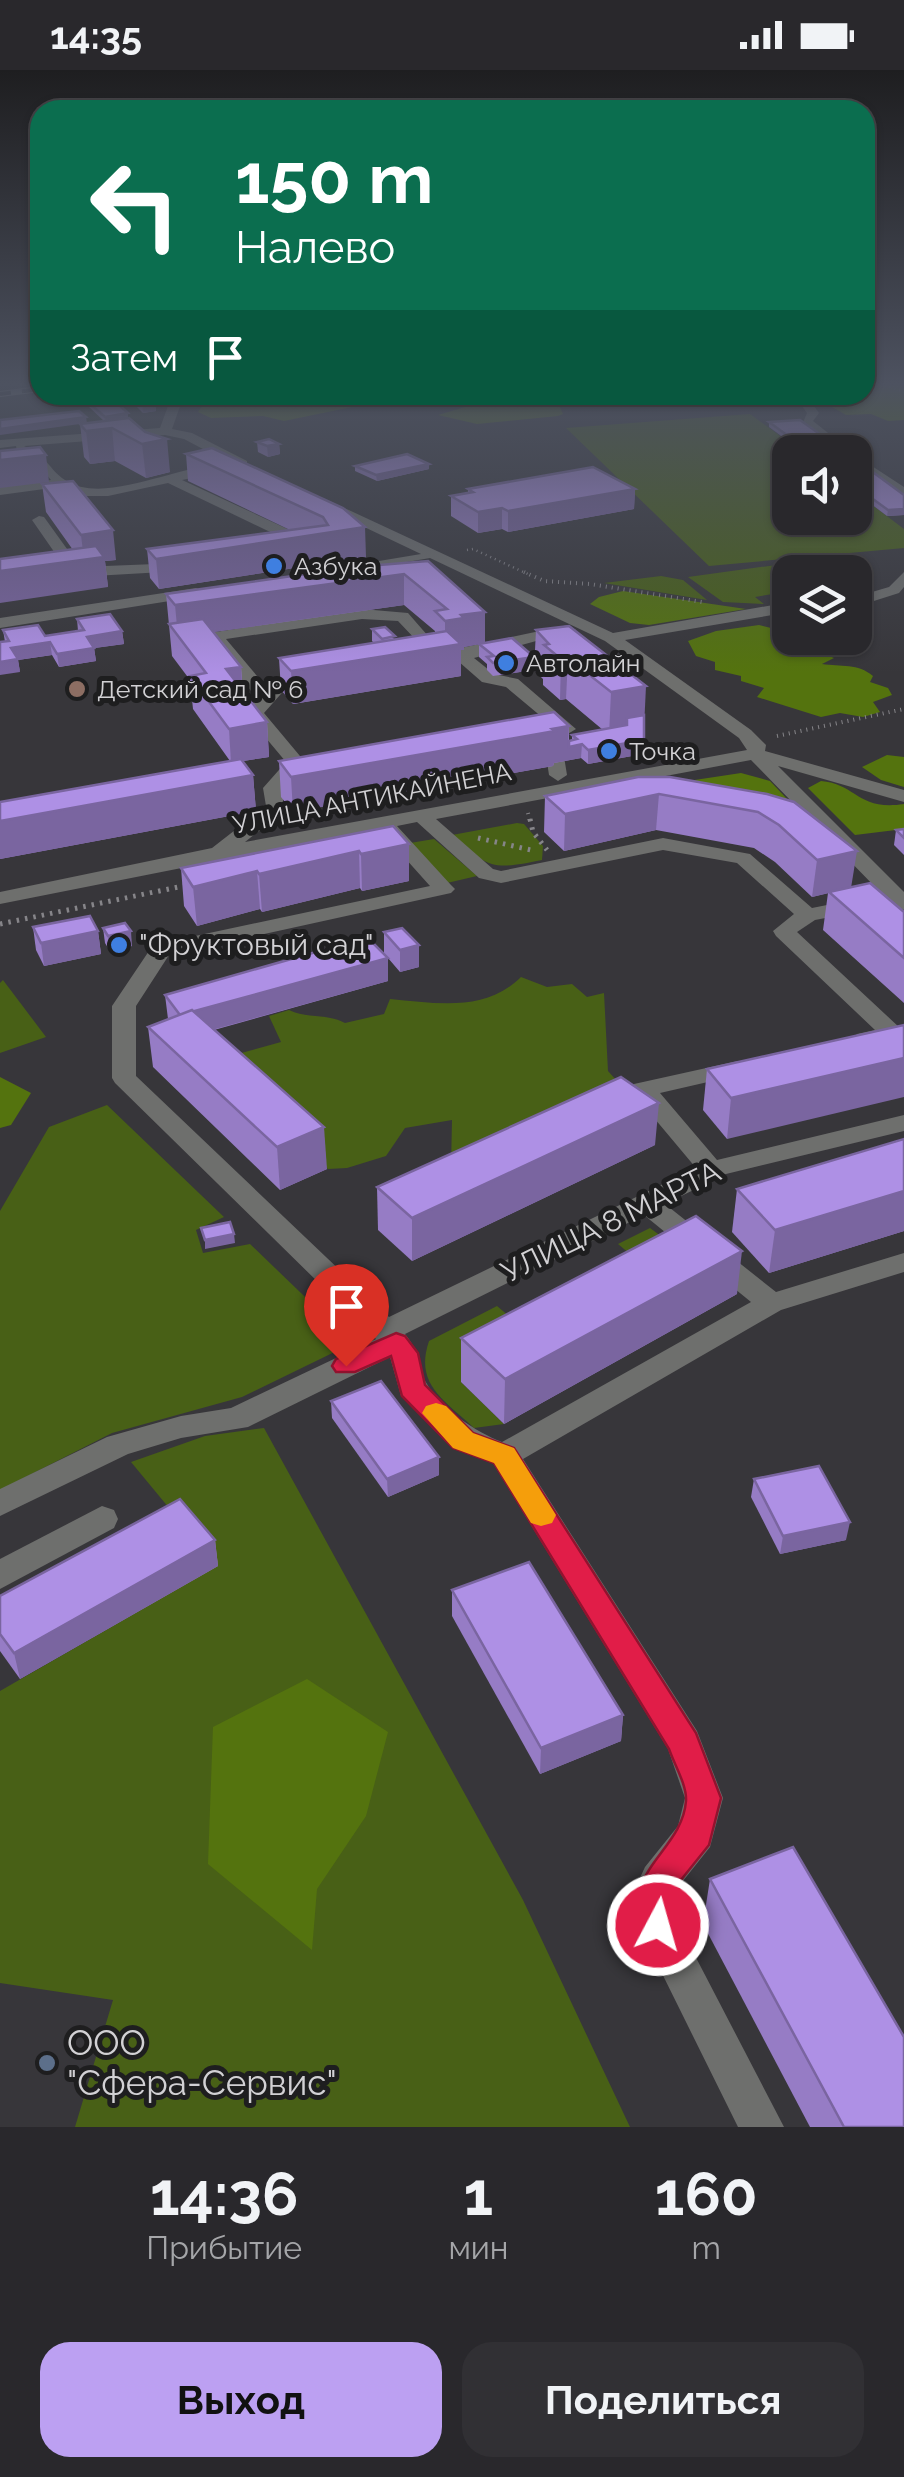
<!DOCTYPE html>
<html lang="ru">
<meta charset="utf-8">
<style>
body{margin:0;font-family:Raleway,sans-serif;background:#313034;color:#f1f3f6;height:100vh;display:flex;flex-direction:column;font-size:38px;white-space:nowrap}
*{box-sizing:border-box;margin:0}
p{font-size:32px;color:#a5a6a9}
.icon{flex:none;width:55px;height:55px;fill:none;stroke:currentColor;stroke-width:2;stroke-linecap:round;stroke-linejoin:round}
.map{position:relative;height:2057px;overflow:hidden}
.side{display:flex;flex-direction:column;background:#29282c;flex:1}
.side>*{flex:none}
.guide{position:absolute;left:30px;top:30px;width:845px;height:305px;border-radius:30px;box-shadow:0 2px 8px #0004,0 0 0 2px #454448;background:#0b6e4f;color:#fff;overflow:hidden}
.tools{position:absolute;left:772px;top:365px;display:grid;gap:20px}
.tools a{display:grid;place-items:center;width:100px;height:100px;border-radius:20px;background:#29282c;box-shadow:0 2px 8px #0004,0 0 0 2px #454448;font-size:50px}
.pin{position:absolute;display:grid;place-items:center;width:85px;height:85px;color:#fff;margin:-102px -42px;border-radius:50% 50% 50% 0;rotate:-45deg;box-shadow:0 0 10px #0007}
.pin .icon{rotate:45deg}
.me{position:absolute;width:110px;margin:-55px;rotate:6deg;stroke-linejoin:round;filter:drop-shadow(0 0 8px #0008)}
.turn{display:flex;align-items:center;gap:35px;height:210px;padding:0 40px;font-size:45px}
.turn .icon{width:130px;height:130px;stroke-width:2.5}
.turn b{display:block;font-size:70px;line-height:85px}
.then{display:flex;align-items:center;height:95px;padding:0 40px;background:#0003;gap:20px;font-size:38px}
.eta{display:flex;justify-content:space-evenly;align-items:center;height:170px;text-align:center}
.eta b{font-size:60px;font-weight:700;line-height:70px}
.cta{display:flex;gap:20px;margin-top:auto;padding:20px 40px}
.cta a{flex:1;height:115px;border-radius:30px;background:#bca0f2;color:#111;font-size:40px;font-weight:700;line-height:115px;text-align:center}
.cta a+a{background:#313034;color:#f1f3f6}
.status{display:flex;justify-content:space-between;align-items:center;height:70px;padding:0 50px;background:#29282c;direction:ltr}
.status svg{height:28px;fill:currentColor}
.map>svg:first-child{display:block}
</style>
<div class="status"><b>14:35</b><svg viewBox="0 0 49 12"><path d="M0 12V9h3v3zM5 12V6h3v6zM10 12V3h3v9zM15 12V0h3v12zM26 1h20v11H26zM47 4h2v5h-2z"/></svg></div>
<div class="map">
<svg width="904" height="2057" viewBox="0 0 904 2057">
<rect width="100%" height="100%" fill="#37363a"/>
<!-- green -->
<g fill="#486016">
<path d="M750,344l52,38h-12v66h65v-26l49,37v19l-195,18 -143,-138z"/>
<path d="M827,488l22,14h-59v19l-35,6 9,7 -41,-2 -35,-25z"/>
<path d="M661,506l22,4 24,20 -103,-17z"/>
<path d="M517,753l7,1 19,22 -1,14c-49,10 -54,9 -90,-25z"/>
<path d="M434,769l43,37 -30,7 -37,-40z"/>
<path d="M521,907l26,10 25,-3 15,13 17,-4 4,78 26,29 -183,66 1,-46 -47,8 -19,28 -39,12 -19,1 -130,-119 36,5 47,-13 -12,-26 20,-6c19,9 37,3 56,13l39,-9 6,-15c46,4 95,14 131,-22z"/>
<path d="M3,910l43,57 -46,16v-70z"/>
<path d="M107,1035l117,112 -28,13 7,23 47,-9 103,99 -111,54 -130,36 -112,57v-279l49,-84z"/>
<path d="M650,1158l42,31 -231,123 43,42 -30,4c-29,-28 -60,-43 -45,-87l68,-35 13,11 120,-63 -12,-10z"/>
<path d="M264,1358l259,472 107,227h-555l38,-127 -113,-17v-292l217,-125 -86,-104 74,-26z"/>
</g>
<!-- forest -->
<g fill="#54730e">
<path d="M865,315h39v35l-16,1 -17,-7 -25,1 -26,-15 -2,-5h47z"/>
<path d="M209,325h272l-24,8 -61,-5 -112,23 -21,-5 -52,2 -13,-6z"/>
<path d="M506,325h105l-6,4 -48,2 6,13 -5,2 -81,8 -39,-9z"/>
<path d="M623,521l123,18 -97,16 -19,-2 -40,-19 9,-7z"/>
<path d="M759,555l20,5 -1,5 56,23 -12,6c19,3 36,-1 51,12l-3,6 18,6 4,7 -19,7 7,10 -17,5 -23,-4 -19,4 -64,-20 7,-9 -23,-7v-5l-26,-6v-8l-19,-6 -8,-15 28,-10z"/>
<path d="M887,685l17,2v30l-23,-7 -19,-13z"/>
<path d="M741,703l29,8 39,41 -174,-33z"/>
<path d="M821,711c36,3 36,30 83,23v25l-49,6 -47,-47z"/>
<path d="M0,1007l31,16 -20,32 -11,3z"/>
<path d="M307,1609l81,53 -22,84 -49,73 -5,61 -104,-86 5,-137z"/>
</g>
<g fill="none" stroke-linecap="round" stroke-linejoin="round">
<!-- path-far2 -->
<g stroke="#868589" stroke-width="2.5" stroke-dasharray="1 4" stroke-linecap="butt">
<path d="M885,315l19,7"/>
<path d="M467,480l6,-1 57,26"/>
</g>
<!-- path-far1 -->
<g stroke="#868589" stroke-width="4" stroke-dasharray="1 5" stroke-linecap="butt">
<path d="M524,502l20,9 46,3 112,18"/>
<path d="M777,666l127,-27"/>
<path d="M528,743l2,9"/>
</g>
<!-- path -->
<g stroke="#868589" stroke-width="5" stroke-dasharray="2.5 6" stroke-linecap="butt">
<path d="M530,749l3,13 14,18"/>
<path d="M478,768l53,12"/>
<path d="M0,854l188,-39"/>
</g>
<!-- minor -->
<g fill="#6e6f6d" fill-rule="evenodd">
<path d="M172,325h12l-12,34 20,4 55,28v6h-10l-53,-28 -19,-4 -141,11c26,12 24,23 41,34 40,27 117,-18 162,-15v6l-45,9 112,52 22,-2v6l-29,4 -119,-57 -60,13h-22l-27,-9 -59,8v-8l51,-7 -14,-17 -20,-11 -1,-6 -16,2v-8l160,-12z"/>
<path d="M794,325h12l13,18 -6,8 39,31h-13l-37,-27 5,-12z"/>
<path d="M855,385l49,32v10l-49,-32z"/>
<path d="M323,428l290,135 177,-31v10l-165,28 126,90 15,15 -1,6 139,39v12l-126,-36 126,126v18l-11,-5 -78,15 -18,12 103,96 4,5 -4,5 -35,8 -8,-2 -4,-5 4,-5 18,-4 -99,-94 -3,-5 21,-17 -57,-51 -74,-13 -162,33 -22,-5 -62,-56 -20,4 54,59 4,4 -4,4 -282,62 -33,51v70l253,241 307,-149 -62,-74 -3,-5 3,-5 104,-23 9,2 3,5 -3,5 -87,20 57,67 187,-45v16l-178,43 -61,30 111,88 128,-39v19l-123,38 -258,149 174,272 26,67 -13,49 -31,39 -1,37 106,204h-46l-100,-202 1,-45 6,-13 33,-41 7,-28 -17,-49 -175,-286 -41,-15 -51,-52 -11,-39 -142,70 -67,11 -53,16 -128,62v-27l107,-52 74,-21 50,-8 145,-69 -261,-256 -3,-5v-72l41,-61 277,-59 -51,-57 -379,75v-12l212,-44 54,-42 -3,-18 23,-26 -41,-49 19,-21 -13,-1 -42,-52v-6l153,-24 46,4 34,39 126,-27 8,5 -102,28 20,16 24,5 58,50 -15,9 6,37 -9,6 -9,-6 -6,-39 12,-8 -49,-41 -24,-5 -24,-21 -33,1 -8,-21 -19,-20 -36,-2 -136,20 36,43 17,-1 9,5 -24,27 41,49 -22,27v23l-38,30 502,-92 -8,-12 -134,-97 -175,-83 -81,14v-6l72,-12 -103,-49 -2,-3zM751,690l131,134 -70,14 -62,-54 -87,-16 -162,33 -8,-2 -57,-50zM644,1145l107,87 -249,140c-26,-10 -61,-33 -75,-58 -11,-17 -5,-30 -22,-50z"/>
<path d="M39,446l5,1 36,50 101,-4 7,4 -7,4 -105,6 -76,11v-10l66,-9 -34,-49z"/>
<path d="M904,502v15l-5,6 -44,14v-10l34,-10z"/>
<path d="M196,518l5,2v6l-201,32v-10z"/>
<path d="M102,1436l12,4 4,9 -4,9 -114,61v-30z"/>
</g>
<defs>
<path id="rail" d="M0,324l40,-5"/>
</defs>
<!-- rail casing -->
<use href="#rail" stroke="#bfbec1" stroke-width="6"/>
<!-- rail -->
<use href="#rail" stroke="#1e1e1f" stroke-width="4" stroke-dasharray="11" stroke-linecap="butt"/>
</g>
<!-- wall -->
<g fill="#967cc5">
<path d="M102,325h19l1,4 -9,1 57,72 -24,6 -31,-17 -25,3 -6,-7 -4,-33 24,-3 -15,-14 -1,-5 18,-2z"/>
<path d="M133,325l29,1 -12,1 5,4 1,10 -13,2 -9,-9z"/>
<path d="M769,352l76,30h-42l-34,-25z"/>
<path d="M257,372l22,2 1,10 -12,3 -10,-5z"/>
<path d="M186,384l157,54 23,49 -207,32 -9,-11 -3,-29 143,-19 -102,-49z"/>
<path d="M855,389l49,36v20l-17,1 -32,-24z"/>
<path d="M429,394v5l-52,12 -22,-10v-5z"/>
<path d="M42,414l74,76 -11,1 3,26 -35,-37 -27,-38z"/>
<path d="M468,419h167l-1,20 -126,23 -6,-3 -24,4 -27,-17v-20l17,-3z"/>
<path d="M428,491l57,82 49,14 -1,13 -40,6 -6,-6v-6l-8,-7v-13l-15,3v3h-3v26l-168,28 -12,-14 -2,-32 95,-15 -2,-2v-12l23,10 40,-6v-2l-31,-26 -191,27 28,35 2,24 24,31 2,35 -26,4 10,14 3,36 -256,48v-57l230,-41 -37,-52 -3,-29 -18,-24 -6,-62z"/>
<path d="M77,549l45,12 2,13 -30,4 2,13 -37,6 -7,-12 -34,5 2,12 -15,-30 -2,-12 42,6 33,-5z"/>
<path d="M536,560l108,88 -1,36 -55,10 -7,-6 -27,5 -1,3 -260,46 -12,-15 -2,-36 290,-35v15l3,-1v-5l31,-5 -37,-31 -6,1 -17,-15v-6l-9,-9z"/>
<path d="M767,724l85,93 52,25v91l-81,-73 5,-37 -16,4 -37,-35 -21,-14 -98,-18 -92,21 -20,-19 1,-36z"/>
<path d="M904,759v26l-10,-10 2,-15z"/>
<path d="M409,774v37l-47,10 -2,-3 -98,24 -2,-3 -63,17 -13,-20 -3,-38z"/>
<path d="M33,857l65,4 3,23 -57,12 -8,-16z"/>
<path d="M103,858l29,18 -22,5 -5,-8z"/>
<path d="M384,862l35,13v22l-19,5 -12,-14v23l-174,49 113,139 -47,21 -127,-123 -5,-40 20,-8 -3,-24 219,-40z"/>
<path d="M904,955l-177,114 -24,-29 4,-41z"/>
<path d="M904,1069v92l-135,42 -37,-41 5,-43z"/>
<path d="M655,1075l-243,116 -34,-31 -1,-43z"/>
<path d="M737,1224l-233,130 -43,-42v-44z"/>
<path d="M331,1331l108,74 -51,22 -56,-79z"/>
<path d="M754,1409l92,61 -66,14 -29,-57z"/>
<path d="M215,1470l3,26 -198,113 -20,-28v-55z"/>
<path d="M452,1520l171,125 -2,26 -81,33 -88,-158z"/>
<path d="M710,1809l194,248h-94l-107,-203z"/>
</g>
<!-- shaded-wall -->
<g fill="#7a65a0">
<path d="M121,325l1,4 -16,2v-5z"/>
<path d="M155,331l1,10 -13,2 -1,-10z"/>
<path d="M128,343v5l-22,5 -1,-6z"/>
<path d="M86,347l1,6 -87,12v-6z"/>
<path d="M112,358l3,33 -25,3 -4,-33z"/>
<path d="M167,369l3,33 -24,6 -4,-34z"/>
<path d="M279,374l1,10 -12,3 -1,-11z"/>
<path d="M46,385l3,27 -49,6v-28z"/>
<path d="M429,394v5l-52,12 -1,-6z"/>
<path d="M635,419l-1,20 -126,23v-21z"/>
<path d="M502,438v21l-24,4v-21z"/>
<path d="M904,439v6l-17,1 1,-6z"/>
<path d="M365,457l1,30 -207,32 -3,-30z"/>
<path d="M113,460l3,30 -11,1 3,26 -108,16v-32l84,-11 -3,-25z"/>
<path d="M404,504v31l-226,32 -3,-32z"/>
<path d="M485,542v31l-21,4v3h-3v26l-168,28 -2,-33 154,-25v-25l16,-6z"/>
<path d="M122,561l2,13 -36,5 -1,-12z"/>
<path d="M50,572l2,13 -34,5 2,12 -20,3v-13l11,-14z"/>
<path d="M94,578l2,13 -37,6 -2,-13z"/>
<path d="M534,587l-1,13 -32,5v-13z"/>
<path d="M568,588l-2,41 -6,1 1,-41z"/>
<path d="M241,597l2,33 -17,-31z"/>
<path d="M646,616l-2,42 -35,7 2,-43z"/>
<path d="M267,652l2,35 -38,6 -2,-34z"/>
<path d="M569,656l-1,21 14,-3 -1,14 -27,5 -1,3 -260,46 -2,-35z"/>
<path d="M644,670l-1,14 -55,10v-14z"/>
<path d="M253,705l3,36 -256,48v-38z"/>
<path d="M659,724l-3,36 -92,21 1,-37z"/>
<path d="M409,774v37l-47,10 -1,-37z"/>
<path d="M359,781l1,37 -98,24 -3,-38z"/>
<path d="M857,781l-6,37 -39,9 5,-37z"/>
<path d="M257,801l3,38 -63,17 -4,-39z"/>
<path d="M98,861l3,23 -57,12 -3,-23z"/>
<path d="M131,861l1,15 -22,5 -2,-15z"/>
<path d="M419,875v22l-19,5v-22z"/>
<path d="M388,888v23l-205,57 -2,-23z"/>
<path d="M904,988v39l-177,42 4,-41z"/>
<path d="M659,1033l-4,42 -243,116v-43z"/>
<path d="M324,1057l3,42 -47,21 -3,-43z"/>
<path d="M904,1121v40l-135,42 6,-43z"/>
<path d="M234,1164l1,9 -30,6v-9z"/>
<path d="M742,1181l-5,43 -233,130 1,-45z"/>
<path d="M439,1387v18l-51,22 -1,-18z"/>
<path d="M850,1452l-4,18 -66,14 3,-18z"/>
<path d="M215,1470l3,26 -198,113 -6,-26z"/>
<path d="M623,1645l-2,26 -81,33 1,-26z"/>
</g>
<!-- building -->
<g fill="#ae90e5" stroke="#7a65a0" stroke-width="2.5">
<path d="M134,325h14l7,6 -13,2z"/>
<path d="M112,329l16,14 -23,4 -17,-15z"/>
<path d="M79,341l7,6 -86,12v-9z"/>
<path d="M129,348l16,14 22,7 -25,5 -30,-16 -26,3 -6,-7z"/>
<path d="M800,350l45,32h-35l-41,-30z"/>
<path d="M269,369l10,5 -12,2 -10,-4z"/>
<path d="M40,377l6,8 -46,5v-9z"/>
<path d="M212,378l131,60 22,19 -209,32 -9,-10 181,-24 -5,-8 -137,-63z"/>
<path d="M407,384l22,10 -53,11 -21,-9z"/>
<path d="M855,389l49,36v14l-16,1 -33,-24z"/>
<path d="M593,397l42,22 -127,22 -6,-3 -24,4 -27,-16 22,-4 -5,-3z"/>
<path d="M73,411l40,49 -32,5 -39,-51z"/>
<path d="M96,476l8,11 -104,14v-12z"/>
<path d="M428,491l57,51 -24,3 3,3 -19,3 -10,-10 12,-2 -43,-35 -229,31 -9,-11 189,-27z"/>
<path d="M110,544l12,17 -35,6 7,11 -37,6 -7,-12 -39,6 7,11 -18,3v-20l9,-1 -6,-11 35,-5 7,11 39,-6 -7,-11z"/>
<path d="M203,549l38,48 -15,2 41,53 -38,7 -39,-53 16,-3 -37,-49z"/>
<path d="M569,556l77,60 -35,6 -43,-34 -7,1 -17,-14 5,-1 -13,-14z"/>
<path d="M385,557l10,9 -13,3 -10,-10z"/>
<path d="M447,561l14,13 -170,27 -12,-13z"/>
<path d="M512,568l22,19 -41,6 -6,-6 7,-1 -15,-12z"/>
<path d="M554,642l15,14 -17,3 3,2 -264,46 -12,-16z"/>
<path d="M644,645v25l-56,10 -6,-6 -13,3v-6l8,-2 -5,-4 55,-10v-7z"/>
<path d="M241,689l12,16 -253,46v-19z"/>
<path d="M638,707h32l97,17 27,8 63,49 -40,9 -38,-35 -21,-13 -99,-18 -94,20 -20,-18z"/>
<path d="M393,756l16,18 -48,10 -2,-3 -100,23 -2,-3 -64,16 -12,-19z"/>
<path d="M904,759v9l-8,-8z"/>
<path d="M870,813l34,29v46l-75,-66z"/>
<path d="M90,846l8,15 -57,12 -8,-16z"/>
<path d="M125,853l6,8 -23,5 -5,-8z"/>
<path d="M402,858l17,17 -19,5 -16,-18z"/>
<path d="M358,870h12l18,18 -208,57 -15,-20z"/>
<path d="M192,940l132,117 -47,20 -129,-120z"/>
<path d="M904,955v33l-173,40 -24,-29z"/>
<path d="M621,1007l38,26 -247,115 -35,-31z"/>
<path d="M904,1069v52l-129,39 -38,-41z"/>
<path d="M696,1146l46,35 -237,128 -44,-41z"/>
<path d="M230,1152l4,12 -29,6 -4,-12z"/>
<path d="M381,1311l58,76 -52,22 -56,-78z"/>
<path d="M819,1396l31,56 -67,14 -29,-57z"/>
<path d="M180,1429l35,41 -201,113 -14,-19v-38z"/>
<path d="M529,1492l94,153 -82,33 -89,-158z"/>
<path d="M793,1777l111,190v90h-60l-134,-248z"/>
</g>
<!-- sky -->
<linearGradient id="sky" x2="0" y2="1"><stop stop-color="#1e1e20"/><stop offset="0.52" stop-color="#4d5260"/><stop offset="1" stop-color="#4d5260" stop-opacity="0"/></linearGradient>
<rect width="904" height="603" fill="url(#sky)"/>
<!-- route -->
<path fill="#e11d48" stroke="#92132f" stroke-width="2.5" d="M396,1263l9,3 13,17 7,32 48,48 41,15 182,285 25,65 -12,47 -32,40 -1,40 -5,13 -13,5 -14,-5c-28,-67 38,-85 42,-137 1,-16 -12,-37 -17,-52l-175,-286 -41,-15 -51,-52 -11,-40 -36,16h-19l-4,-6 4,-7z"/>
<!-- slow -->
<path fill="#f59e0b" d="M436,1333l10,3 27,27 41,15 42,67 -4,8 -11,3 -10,-3 -37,-60 -41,-15 -31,-35 4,-7z"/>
<!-- markers -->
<g fill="#3f7fe0" stroke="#1e1e1f" stroke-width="4">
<circle cx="274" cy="496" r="10"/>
<circle cx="506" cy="593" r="10"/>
<circle cx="609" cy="681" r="10"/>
<circle cx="119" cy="875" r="10"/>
</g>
<circle fill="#8d6e63" stroke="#1e1e1f" stroke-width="4" cx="77" cy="619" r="10"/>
<circle fill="#5c6f8a" stroke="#1e1e1f" stroke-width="4" cx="47" cy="1993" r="10"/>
<g text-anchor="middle" stroke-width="10" stroke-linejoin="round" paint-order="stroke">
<!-- far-poi labels -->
<g font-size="25" fill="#d2d1d4" stroke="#1e1e1f" text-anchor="start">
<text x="294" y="505">Азбука</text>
<text x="526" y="602">Автолайн</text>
<text x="97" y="628">Детский сад № 6</text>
<text x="629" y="690">Точка</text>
</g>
<!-- far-street labels -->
<g font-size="25" fill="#d2d1d4" stroke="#1e1e1f">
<text transform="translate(372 728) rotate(-11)" y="9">УЛИЦА АНТИКАЙНЕНА</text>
</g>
<!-- poi labels -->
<g font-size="30" fill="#d2d1d4" stroke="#1e1e1f" text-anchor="start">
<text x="139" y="885">"Фруктовый сад"</text>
</g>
<!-- street labels -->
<g font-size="30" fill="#d2d1d4" stroke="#1e1e1f">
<text transform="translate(611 1152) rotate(-26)" y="10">УЛИЦА 8 МАРТА</text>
</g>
<!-- near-poi labels -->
<g font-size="35" fill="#d2d1d4" stroke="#1e1e1f" text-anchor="start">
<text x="67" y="1985">ООО<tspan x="67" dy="40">"Сфера-Сервис"</tspan></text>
</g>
</g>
</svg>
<div class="tools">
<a><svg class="icon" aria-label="sound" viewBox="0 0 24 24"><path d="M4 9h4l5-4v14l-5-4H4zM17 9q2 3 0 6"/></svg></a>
<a><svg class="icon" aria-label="layers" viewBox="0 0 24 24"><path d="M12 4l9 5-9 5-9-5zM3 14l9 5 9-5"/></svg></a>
</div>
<div class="pin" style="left:346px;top:1296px;background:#d93025"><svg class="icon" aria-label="arrive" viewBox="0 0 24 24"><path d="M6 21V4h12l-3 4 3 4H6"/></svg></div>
<svg class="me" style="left:658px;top:1855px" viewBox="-20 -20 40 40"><circle r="17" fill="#e11d48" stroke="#fff" stroke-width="3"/><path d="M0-11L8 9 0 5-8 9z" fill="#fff"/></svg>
<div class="guide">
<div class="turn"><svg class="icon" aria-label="left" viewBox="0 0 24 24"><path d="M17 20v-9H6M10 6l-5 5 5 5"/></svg><div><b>150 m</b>Налево</div></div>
<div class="then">Затем<svg class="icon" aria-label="arrive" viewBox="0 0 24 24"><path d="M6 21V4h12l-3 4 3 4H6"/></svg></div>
</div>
</div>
<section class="side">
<div class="eta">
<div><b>14:36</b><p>Прибытие</p></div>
<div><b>1</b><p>мин</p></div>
<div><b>160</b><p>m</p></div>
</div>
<div class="cta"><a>Выход</a><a>Поделиться</a></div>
</section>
